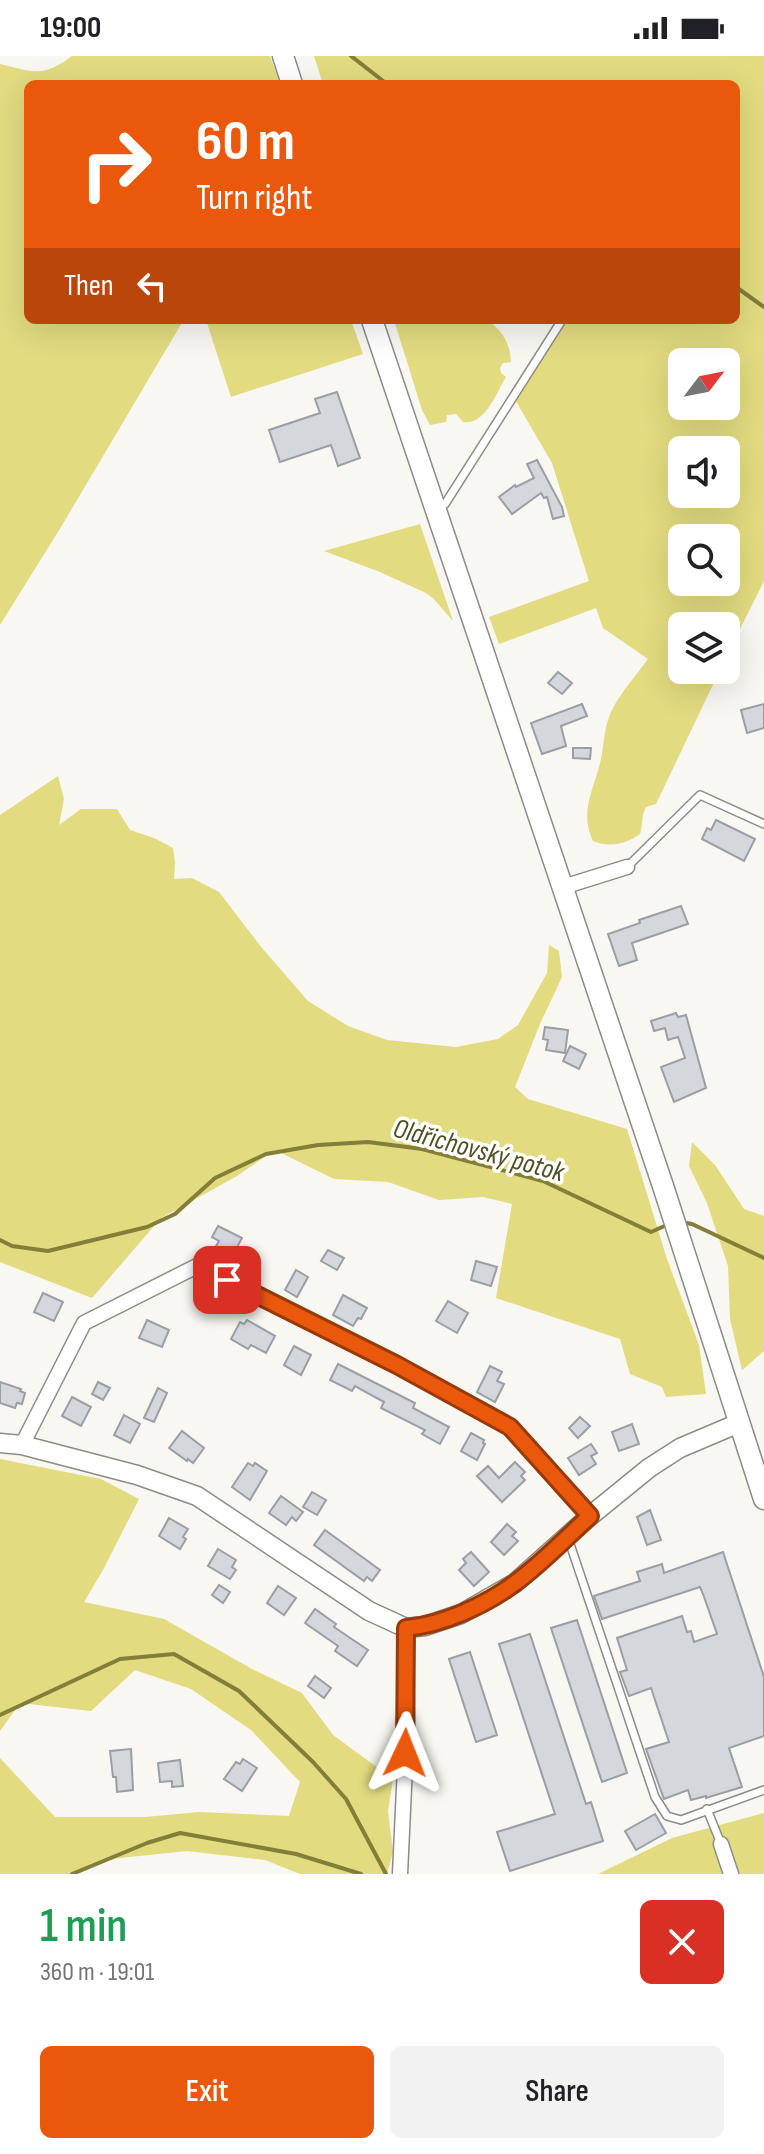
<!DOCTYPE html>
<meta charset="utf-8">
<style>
body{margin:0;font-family:"Sofia Sans Condensed",sans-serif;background:#f2f2f2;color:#202124;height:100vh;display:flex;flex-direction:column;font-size:30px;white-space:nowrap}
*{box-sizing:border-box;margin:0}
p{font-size:26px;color:#757577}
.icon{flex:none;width:44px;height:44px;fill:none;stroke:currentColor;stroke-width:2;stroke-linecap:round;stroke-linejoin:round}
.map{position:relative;height:1818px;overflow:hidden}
.details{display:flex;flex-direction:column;background:#fff;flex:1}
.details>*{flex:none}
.hud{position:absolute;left:24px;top:24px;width:716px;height:244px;border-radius:12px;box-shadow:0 8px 32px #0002;background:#ea580c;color:#fff;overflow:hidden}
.needle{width:52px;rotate:58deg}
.buttons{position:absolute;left:668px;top:292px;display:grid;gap:16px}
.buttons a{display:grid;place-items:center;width:72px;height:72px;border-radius:12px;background:#fff;box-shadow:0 8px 32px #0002;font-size:40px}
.pin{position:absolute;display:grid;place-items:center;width:68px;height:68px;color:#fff;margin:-34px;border-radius:16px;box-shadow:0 4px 12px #0006}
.me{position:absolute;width:88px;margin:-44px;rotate:2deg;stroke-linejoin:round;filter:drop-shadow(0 0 6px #0008)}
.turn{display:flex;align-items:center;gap:28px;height:168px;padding:0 40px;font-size:36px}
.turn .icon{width:104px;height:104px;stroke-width:2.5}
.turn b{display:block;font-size:56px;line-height:68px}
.then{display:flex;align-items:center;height:76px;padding:0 40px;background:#0003;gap:16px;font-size:30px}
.round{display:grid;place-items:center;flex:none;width:84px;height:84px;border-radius:12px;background:#f2f2f2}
.head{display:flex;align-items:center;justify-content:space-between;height:136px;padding:0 40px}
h1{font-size:48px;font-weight:600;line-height:60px;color:#1e9e55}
.cta{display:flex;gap:16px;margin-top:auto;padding:16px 40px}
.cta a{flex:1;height:92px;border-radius:12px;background:#ea580c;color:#fff;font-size:32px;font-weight:600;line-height:92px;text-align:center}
.cta a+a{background:#f2f2f2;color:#202124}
.status{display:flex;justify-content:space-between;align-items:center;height:56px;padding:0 40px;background:#fff;direction:ltr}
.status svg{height:22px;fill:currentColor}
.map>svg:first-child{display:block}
</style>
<div class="status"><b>19:00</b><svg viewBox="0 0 49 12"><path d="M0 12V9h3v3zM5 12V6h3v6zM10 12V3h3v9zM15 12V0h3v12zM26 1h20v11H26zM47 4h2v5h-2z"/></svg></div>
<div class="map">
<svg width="764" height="1818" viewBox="0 0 764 1818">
<rect width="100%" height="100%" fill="#f8f7f1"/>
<!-- green -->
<g fill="#e2db80" fill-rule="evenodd">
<path d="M72,0h198l10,28h-252v236h161l-6,1 -122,206 -61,98v-561c34,8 42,14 72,-8z"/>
<path d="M314,0h450v525l-38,76v-31h-44v44h38l-64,134 -10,3c-5,9 -3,18 -6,27 -14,10 -31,14 -47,7 -13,-28 -1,-48 6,-74 5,-16 4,-34 10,-50 8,-21 26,-40 39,-58l-45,-31 -7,-20 -97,36 -10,-27 100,-36 -37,-118 -38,-65 53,-78h169v-236h-413zM682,306h44v44h-44zM682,394h44v44h-44zM682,482h44v44h-44z"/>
<path d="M206,264h145l12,34 -132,43z"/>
<path d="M394,264h93c16,11 23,23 24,42l-8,1 -3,5 1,5 5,4c-10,16 -21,49 -43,45l-7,-8 -9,1 -1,7 -16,3 -8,-15z"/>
<path d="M420,468l33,97 -20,-23 -7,-5 -46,-21 -56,-21z"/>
<path d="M58,720l6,23 -5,26 22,-16h36l13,21 24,8 19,10 2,15 -1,16 18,-1 27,14 43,56 46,53 40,25 39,14 69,7 42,-8 20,-14 29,-52 2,-28 10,6 3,26 -22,47 -25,63 13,12 99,30 40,130 32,86 7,49 -40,3 -4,-10 -32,-13 -10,-35 -124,-41 16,-94 -29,-7 -44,3 -51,-18 -54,-3 -59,-29 -38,26 -76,42 -69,80 -92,-36v-447z"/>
<path d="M692,1086l23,23 29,44 20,7v135l-22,19 -12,-51 -2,-53 -21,-63 -18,-37z"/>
<path d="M0,1403l101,20 38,20 -36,71 -19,32 80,17 88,50 50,24 31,42 60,44 -5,32 5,41 -6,22h-87l-35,-14 -78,-9 -86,9 -27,14h-74v-116l55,59h90l54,-5 90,4 11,-34 -49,-52 -60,-41 -56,-19 -44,41 -71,-8 -20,28z"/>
<path d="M764,1757v61h-166l74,-36z"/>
</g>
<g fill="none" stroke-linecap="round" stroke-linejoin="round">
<!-- stream -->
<g stroke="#837e38" stroke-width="4">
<path d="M351,0l36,28"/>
<path d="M736,231l28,20"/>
<path d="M681,1166l11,2 72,34"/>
<path d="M0,1184l12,6 36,5 99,-24 28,-13 40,-36 51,-24 52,-9 50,-3 54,7 121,32 108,51 18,-8"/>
<path d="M0,1659l120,-56 54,-5 65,37 74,71 33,37 40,75"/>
<path d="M72,1818l75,-31 33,-10 116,21 65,20"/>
</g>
</g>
<!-- building -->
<g fill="#d4d7dc" stroke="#9b9ea4" stroke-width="2">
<path d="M337,336l23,66 -22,8 -7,-21 -51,17 -11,-32 51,-17 -5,-14z"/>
<path d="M537,404l25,47 2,9 -11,3 -6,-22 -3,1 -3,-5 -29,21 -13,-17 16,-12 1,2 18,-9 -7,-14z"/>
<path d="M558,616l14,11 -10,11 -14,-11z"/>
<path d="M582,648l5,12 -26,10 5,20 -24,8 -11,-31z"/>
<path d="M764,648v24l-17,5 -6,-23z"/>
<path d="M573,692h18l-1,11 -17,-1z"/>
<path d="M716,764l39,19 -11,22 -42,-22 5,-11 4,2z"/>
<path d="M681,850l7,18 -56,19 5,17 -18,6 -11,-32 32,-11 -1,-3z"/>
<path d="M676,957l2,4 8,-2 20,73 -32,14 -13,-35 24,-9 -7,-21 -10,3 -3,-12 -11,3 -3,-10z"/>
<path d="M545,971l23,3 -3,23 -19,-3 2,-10 -5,-1z"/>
<path d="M570,990l16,8 -7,15 -16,-8z"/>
<path d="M218,1170l24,12 -9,17 -17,-9 3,-5 -7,-4z"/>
<path d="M328,1194l16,8 -7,12 -16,-9z"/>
<path d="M476,1205l21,6 -6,19 -20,-6z"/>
<path d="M296,1214l12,7 -11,20 -12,-7z"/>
<path d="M43,1237l20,9 -9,19 -20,-9z"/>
<path d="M343,1239l24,13 -6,11 -3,-1 -5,8 -20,-11z"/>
<path d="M448,1245l20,12 -11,20 -21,-12z"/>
<path d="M147,1264l22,10 -7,17 -23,-9z"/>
<path d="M247,1264l28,16 -9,17 -15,-8 -3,4 -17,-10 9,-17 4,2z"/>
<path d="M294,1290l17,9 -10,20 -17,-10z"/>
<path d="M338,1308l77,39 -2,5 36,19 -9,17 -18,-10 3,-4 -44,-22 3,-6 -29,-16 -3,5 -22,-11z"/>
<path d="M490,1310l12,6 -5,9 7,3 -9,18 -18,-10z"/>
<path d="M0,1326l21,7 -1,2 5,2 -3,11 -5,-1 -2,5 -15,-5z"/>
<path d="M98,1326l12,6 -7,12 -11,-6z"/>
<path d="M158,1332l9,5 -13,29 -10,-4z"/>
<path d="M72,1341l19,10 -10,19 -19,-10z"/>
<path d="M124,1359l16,9 -10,19 -16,-8z"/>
<path d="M580,1361l10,9 -12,12 -9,-10z"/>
<path d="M632,1368l7,20 -20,7 -7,-19z"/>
<path d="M182,1375l22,17 -11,15 -5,-4 -1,2 -18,-13z"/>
<path d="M471,1377l13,7 -1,3 2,1 -8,16 -16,-9z"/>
<path d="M591,1388l6,9 -6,3 5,8 -17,11 -11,-17z"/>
<path d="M515,1406l10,10 -4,4 4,4 -23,22 -25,-26 11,-10 11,12z"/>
<path d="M248,1407l5,3 2,-3 12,8 -17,29 -18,-13z"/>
<path d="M312,1436l14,8 -9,15 -14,-8z"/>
<path d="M281,1440l22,16 -7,9 -4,-4 -6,8 -17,-12z"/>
<path d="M650,1454l11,30 -14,5 -10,-28z"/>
<path d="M169,1462l19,11 -5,8 3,2 -6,10 -21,-13z"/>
<path d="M507,1468l9,8 -4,4 6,5 -14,14 -13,-13z"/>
<path d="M325,1474l55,40 -8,11 -5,-4 -3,4 -50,-36z"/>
<path d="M218,1493l18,11 -4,7 4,3 -6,9 -22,-13z"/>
<path d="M471,1496l18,20 -15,14 -15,-16 7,-7 -3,-4z"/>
<path d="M723,1496l41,125v59l-35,12 13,39 -36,11v-2l-15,4 -3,-10 -24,9 -18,-50 23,-7 -18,-54 -22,8 -9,-24 7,-2 -10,-32 65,-22 5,16 4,-1 3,11 23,-8 -14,-40 -3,-7 -98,32 -8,-23 46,-15 -3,-9 25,-8 2,9z"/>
<path d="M219,1529l11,7 -7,11 -11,-8z"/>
<path d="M278,1530l18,12 -12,17 -17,-12z"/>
<path d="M315,1553l21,15 -2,3 34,23 -11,16 -22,-15 3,-5 -33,-23z"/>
<path d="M577,1564l50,153 -25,9 -51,-154z"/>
<path d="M530,1578l56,170 5,-2 12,39 -93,30 -13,-39 58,-18 -56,-170z"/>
<path d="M470,1596l27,83 -21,7 -27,-83z"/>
<path d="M315,1620l16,12 -7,10 -16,-12z"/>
<path d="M131,1693l2,41 -16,2 -1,-15h-3l-3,-26z"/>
<path d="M243,1703l14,9 -15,23 -18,-12 12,-17 4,2z"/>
<path d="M180,1704l3,26 -11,1v-6l-12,1 -2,-19z"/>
<path d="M655,1758l11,19 -30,17 -11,-19z"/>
</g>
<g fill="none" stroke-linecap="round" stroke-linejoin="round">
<defs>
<g id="service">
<path d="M438,450l7,-2 117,-184"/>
<path d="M627,811l73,-72 64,29"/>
<path d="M568,1482l87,259 12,19 14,4 83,-30"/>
<path d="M707,1753l14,35"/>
</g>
<g id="minor">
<path d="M563,831l64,-20"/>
<path d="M22,1389l62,-122 115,-58 198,100 113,62 80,89"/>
<path d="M721,1788l10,30"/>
<path d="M400,1818l7,-151 -1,-95"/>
</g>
<path id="tertiary" d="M0,1387l22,2 115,30 60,21 172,115 37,17 19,-2 36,-12 54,-31 75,-67 59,-48 31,-20 59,-25"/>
<g id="secondary">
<path d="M283,0l9,28"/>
<path d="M372,264l291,866 101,313"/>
</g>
</defs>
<!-- service casing -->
<use href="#service" stroke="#8c8c86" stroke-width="10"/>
<!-- minor casing -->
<use href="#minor" stroke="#8c8c86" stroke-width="17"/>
<!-- tertiary casing -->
<use href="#tertiary" stroke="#8c8c86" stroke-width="21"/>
<!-- secondary casing -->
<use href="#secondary" stroke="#8c8c86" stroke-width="23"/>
<!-- service -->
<use href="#service" stroke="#fff" stroke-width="7"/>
<!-- minor -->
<use href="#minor" stroke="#fff" stroke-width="14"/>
<!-- tertiary -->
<use href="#tertiary" stroke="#fff" stroke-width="18"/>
<!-- secondary -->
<use href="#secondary" stroke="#fff" stroke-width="20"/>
</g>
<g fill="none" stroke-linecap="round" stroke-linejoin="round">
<defs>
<path id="route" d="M227,1224l170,85 113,62 80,89c-23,21 -50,49 -75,67 -29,22 -73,42 -109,45l-1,125"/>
</defs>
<!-- route casing -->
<use href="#route" stroke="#983908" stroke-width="20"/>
<!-- route -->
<use href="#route" stroke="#ea580c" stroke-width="14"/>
</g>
<g text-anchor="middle" stroke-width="7" stroke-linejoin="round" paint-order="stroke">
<!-- water labels -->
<g font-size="28" font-style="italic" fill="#524f25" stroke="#fffffe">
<text transform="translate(479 1093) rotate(15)" y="10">Oldřichovský potok</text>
</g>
</g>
</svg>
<div class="buttons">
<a><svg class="needle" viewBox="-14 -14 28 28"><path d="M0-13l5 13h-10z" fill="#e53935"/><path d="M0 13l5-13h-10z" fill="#757577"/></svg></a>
<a><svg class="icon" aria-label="sound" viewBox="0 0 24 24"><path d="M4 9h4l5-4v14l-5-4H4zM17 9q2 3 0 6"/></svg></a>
<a><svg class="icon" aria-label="search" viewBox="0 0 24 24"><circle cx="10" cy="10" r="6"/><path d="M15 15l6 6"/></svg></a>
<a><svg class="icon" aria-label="layers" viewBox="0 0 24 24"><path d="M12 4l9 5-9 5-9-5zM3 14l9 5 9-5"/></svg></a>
</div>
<div class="pin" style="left:227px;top:1224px;background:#d93025"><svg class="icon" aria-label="arrive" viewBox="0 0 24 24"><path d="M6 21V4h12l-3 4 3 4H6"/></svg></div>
<svg class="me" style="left:405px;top:1697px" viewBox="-20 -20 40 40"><path d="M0-17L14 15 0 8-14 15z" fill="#ea580c" stroke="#fff" stroke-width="4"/></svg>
<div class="hud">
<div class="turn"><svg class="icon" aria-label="right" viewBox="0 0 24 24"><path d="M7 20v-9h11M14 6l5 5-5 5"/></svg><div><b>60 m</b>Turn right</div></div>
<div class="then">Then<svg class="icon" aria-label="left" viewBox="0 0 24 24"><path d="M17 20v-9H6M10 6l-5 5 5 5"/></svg></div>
</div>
</div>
<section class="details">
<div class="head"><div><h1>1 min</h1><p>360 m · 19:01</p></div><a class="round" style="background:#d93025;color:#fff"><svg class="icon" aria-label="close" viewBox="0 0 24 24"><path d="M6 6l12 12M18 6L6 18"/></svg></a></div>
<div class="cta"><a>Exit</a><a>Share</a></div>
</section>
